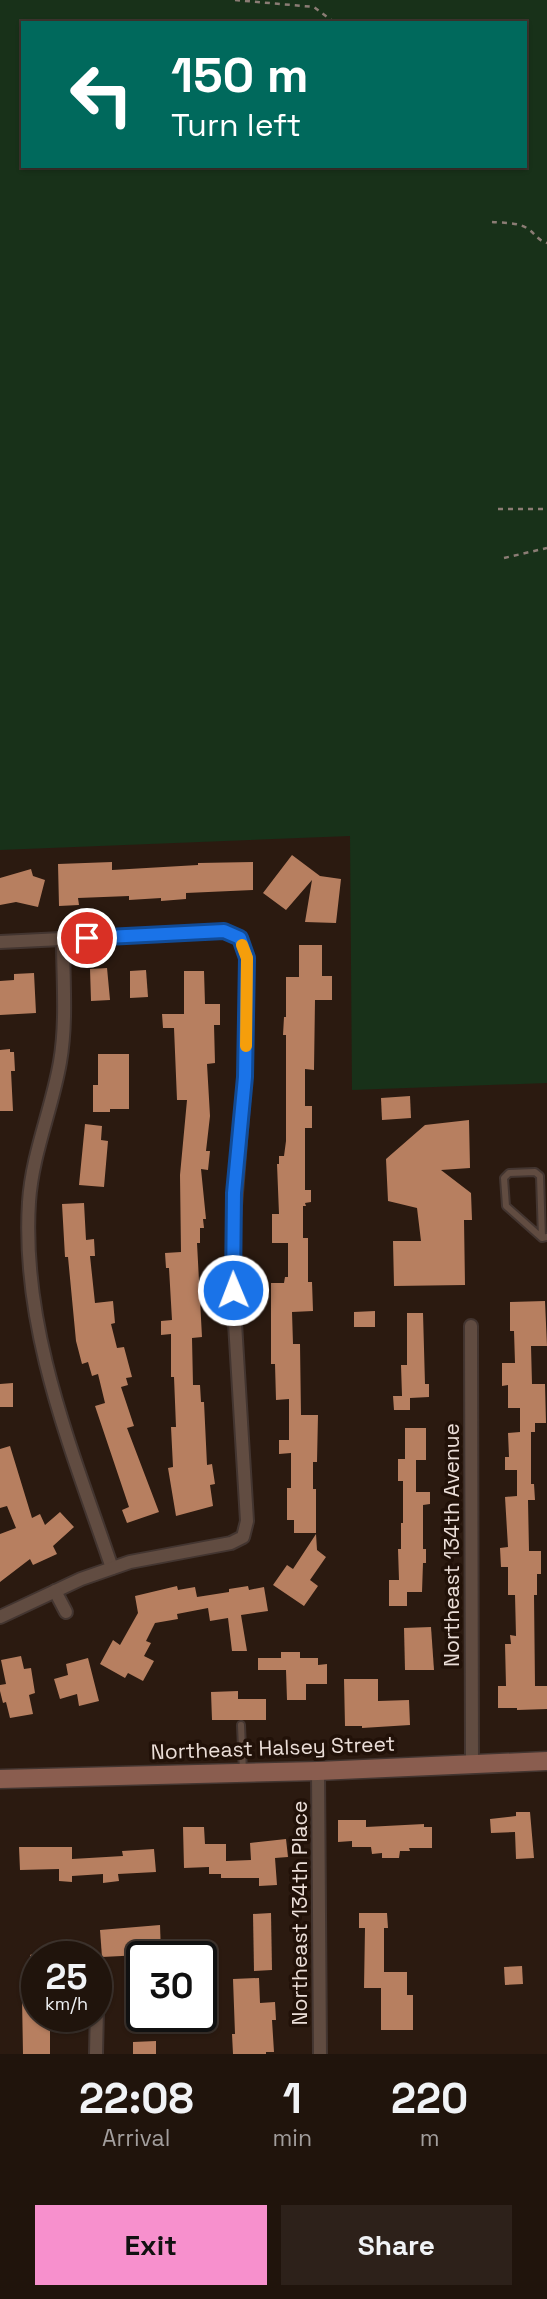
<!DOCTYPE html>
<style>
body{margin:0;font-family:"Space Grotesk",sans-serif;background:#2d211a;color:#f1f3f6;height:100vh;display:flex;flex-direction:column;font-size:26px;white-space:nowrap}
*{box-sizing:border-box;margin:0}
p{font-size:23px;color:#a29e9d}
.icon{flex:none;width:38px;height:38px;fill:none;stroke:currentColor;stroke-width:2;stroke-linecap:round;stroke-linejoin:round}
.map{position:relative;height:2054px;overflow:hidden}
.drawer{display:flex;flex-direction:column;background:#20140c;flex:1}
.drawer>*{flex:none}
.banner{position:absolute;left:21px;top:21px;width:506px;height:147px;border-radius:0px;box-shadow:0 2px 5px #0004,0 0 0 2px #3d332d;background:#00695c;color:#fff;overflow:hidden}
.speed{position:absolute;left:21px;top:1941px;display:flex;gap:14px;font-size:35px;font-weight:700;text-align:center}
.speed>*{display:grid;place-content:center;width:91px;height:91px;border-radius:50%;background:#20140c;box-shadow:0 2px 5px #0004,0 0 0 2px #3d332d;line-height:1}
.speed small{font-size:18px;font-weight:400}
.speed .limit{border:4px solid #111;border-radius:10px;background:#fff;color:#111}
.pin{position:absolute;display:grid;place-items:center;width:60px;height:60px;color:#fff;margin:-30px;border:4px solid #fff;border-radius:50%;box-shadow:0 2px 7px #0007}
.me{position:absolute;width:77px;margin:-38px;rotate:359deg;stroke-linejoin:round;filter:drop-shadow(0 0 5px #0008)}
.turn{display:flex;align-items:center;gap:24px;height:147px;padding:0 35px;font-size:32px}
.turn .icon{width:91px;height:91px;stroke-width:2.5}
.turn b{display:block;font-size:49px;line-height:60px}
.eta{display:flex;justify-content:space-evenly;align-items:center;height:119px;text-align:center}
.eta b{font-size:42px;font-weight:800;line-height:49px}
.primary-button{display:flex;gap:14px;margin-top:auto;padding:14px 35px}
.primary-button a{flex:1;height:80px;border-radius:0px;background:#f790cd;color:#111;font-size:28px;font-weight:800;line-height:80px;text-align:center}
.primary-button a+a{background:#2d211a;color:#f1f3f6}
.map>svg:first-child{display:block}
</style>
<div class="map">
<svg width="547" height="2054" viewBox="0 0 547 2054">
<rect width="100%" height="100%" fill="#2b1a10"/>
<!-- green -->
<path fill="#183119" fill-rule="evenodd" d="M0,0h547v1083l-195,7 -2,-254 -350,14zM23,23h502v143h-502z"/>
<!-- building -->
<g fill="#b77f60">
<path d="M292,855l28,21 21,3 -5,44 -31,-1 7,-42 -26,30 -23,-17z"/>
<path d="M112,862v8l86,-5v-2l55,-1v28l-67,3v6l-25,2v-3l-32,2v-4l-51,2 1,7 -20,1 -1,-42z"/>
<path d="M31,869l2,7 12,4 -7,27 -22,-5 -16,3v-27z"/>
<path d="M299,945h23v31h10v24h-17l-1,70 -9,-1v37h7v22h-7v62h6v12l-6,1 1,3h-3v32h5v44h4l1,29 -21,1 1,32h7l1,71h17l-1,47h-4v27h3v44h-22v-13h-7v-32h4v-35l-12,1v-14h10v-41l-13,1 -1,-36h-4v-81h13l1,-6h3v-34h-16v-29h7l-2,-50h2v-8h5l2,-15v-106h-3l1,-18h2v-40h13z"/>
<path d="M107,968l3,32 -19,1 -1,-32z"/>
<path d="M146,970l2,27 -18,1v-27z"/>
<path d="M184,971h20l1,33h15v21h-6l1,38 -8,1 3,52 -4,35h4l-2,19 -7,-1 5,50h-3l1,9h-4v15h-3l5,94 -10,1 1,47h7l1,17h3l3,63 5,-1 3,20 -5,1 3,21 -37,10 -8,-48 5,-1 -2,-40h5l-2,-50h-3v-43l-10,1v-14l11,-1 -3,-52h-3l-1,-15 16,-1 -1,-77 7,-75h-10l-3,-72h-11l-1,-14h22z"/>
<path d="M34,973l2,40 -36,2v-34l14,-1v-6z"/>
<path d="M10,1049v3h4l1,19h-4l2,40h-13v-61z"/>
<path d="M98,1054h31v55h-19v3h-17v-27h5z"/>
<path d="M410,1096l1,22 -29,2 -1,-22z"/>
<path d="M469,1120l1,48 -29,2 30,23 1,27h-8l1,65 -71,1 -1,-45h28l-4,-33 -29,-7 -2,-42 39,-34z"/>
<path d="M85,1124l17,2 -1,14 7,1 -4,46 -25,-2z"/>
<path d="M84,1203l2,37 8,-1 1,17h-5l5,47 18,-2 2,22 -4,1 6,24 7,-1 8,30 -6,1 2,7 -7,2 13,39 -7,2 32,84 -32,11 -5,-13 7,-3 -34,-101 10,-3 -7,-29 -6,2 -4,-14 -6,2 -6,-23 -8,-84h-3l-3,-53z"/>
<path d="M545,1301l2,45h-16l1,38h13l1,39h-11v9h-4v52h3l1,16h-7l1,51h12v23h-4v21h-3l1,91h12v23l-30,1v-2h-19v-22h8l-1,-42h6l-1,-9 6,1 -1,-41h-7v-28h-7l-1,-19 8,-1 -3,-50 12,-1v-26h-12v-13h4l-1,-24 12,-1v-24h-12v-23l-6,1v-23h13l-1,-32h-4v-29z"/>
<path d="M375,1311v16h-21v-15z"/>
<path d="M407,1313h16l2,71h4v13l-19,1v12h-16l-1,-14h9l-1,-31h6z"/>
<path d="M13,1383v24h-13v-23z"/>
<path d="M405,1428h21v32h-10v32h14v12l-7,1v44h3v14h-3l-1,29h-15v14h-18v-26h10l-1,-31h3v-26h2v-42h-5v-22h7z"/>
<path d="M10,1446l22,72 8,-4 5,11 15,-13 14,15 -21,19 4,8 -24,11 -3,-6 -30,23v-48l16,-6 -9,-22 -7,2v-59z"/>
<path d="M316,1534l1,16 9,7 -16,23 8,6 -14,20 -31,-21 14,-20 6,4z"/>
<path d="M177,1586l1,4 17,-3 2,10 32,-5v-3l19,-3 1,4 15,-3 4,24 -27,4 6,36h-15l-4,-33 -18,3 -2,-13 -31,6 1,5 -23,4 -9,18 5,2 -7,13 10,5 -11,20 -15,-8 -3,5 -25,-14 13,-24 7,5 18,-32 -3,-17z"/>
<path d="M431,1627l3,43h-29l-1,-42z"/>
<path d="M281,1652h19v6h18v7l9,-1v20h-21v16h-19l-1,-30h-28v-12h23z"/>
<path d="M21,1656l3,13 7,-1 4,25 -6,2 4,19 -23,4 -4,-16 -3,1 -3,-12v-6l6,-1 -5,-24z"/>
<path d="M88,1658l11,43 -20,5 -2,-12 -17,5 -6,-20 14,-4 -2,-11z"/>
<path d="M344,1679h34v22l31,-1 1,25 -48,3v-2h-17z"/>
<path d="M238,1691v8h28v21h-54l-1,-28z"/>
<path d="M516,1812h14l4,46 -18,1 -1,-27 -24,1 -1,-14 26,-3z"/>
<path d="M338,1820h28v7l58,-3v3h8v21h-23l1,3h-10l-1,7h-17v-5l-10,1 -1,-7h-19v-6l-14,1z"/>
<path d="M183,1827h21l1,17h21v17l25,-1 -1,-17 36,-4 2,18 -13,1 2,27 -18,1v-8h-38v-4h-12v-7l-25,1z"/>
<path d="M19,1847h53v12l51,-3 -1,-5 32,-2 2,23 -38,2 1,7 -16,2v-9l-31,2v6l-13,-1v-12l-39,1z"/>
<path d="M271,1913l1,57 -18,1 -1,-57z"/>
<path d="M359,1913h28l1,15h-4v44h23v23h6v35h-32v-42h-17l1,-60h-6z"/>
<path d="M160,1925l1,29 -59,3 -2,-27z"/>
<path d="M73,1940l6,16h-49v-1z"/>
<path d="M522,1966l1,18 -18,1 -1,-18z"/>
<path d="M259,1978l1,25 15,-1 1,18h-4l2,32h-8v2h-33l-1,-20h3l-2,-55z"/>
<path d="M37,1996v20h13v38h-27l-1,-57z"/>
<path d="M156,2041v13h-23v-12z"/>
</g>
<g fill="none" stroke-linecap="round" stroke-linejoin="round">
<defs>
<g id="service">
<path d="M542,1238l-2,-62 -5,-4 -26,1 -5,5 2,28 36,32 5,-1"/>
<path d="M241,1725l2,47"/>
</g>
<g id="minor">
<path d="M63,939c0,40 4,83 -3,123 -8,47 -28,92 -31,140 -8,127 43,248 83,366"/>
<path d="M0,942l206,-10 18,-1 16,7 7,20 -2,120 -12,153v59l14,231 -4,16 -12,6 -101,19 -49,17 -81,38"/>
<path d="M471,1326l1,438"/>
<path d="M55,1591l11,21"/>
<path d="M318,1771l2,283"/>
<path d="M96,2054l1,-46"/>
</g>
<path id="secondary" d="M0,1779l318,-8 229,-10"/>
</defs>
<!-- service casing -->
<use href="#service" stroke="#433530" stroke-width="10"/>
<!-- minor casing -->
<use href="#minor" stroke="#433530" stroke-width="16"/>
<!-- secondary casing -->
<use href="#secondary" stroke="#433530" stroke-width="21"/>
<!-- path -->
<g stroke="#8b7c74" stroke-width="2.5" stroke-dasharray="5 5" stroke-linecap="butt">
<path d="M235,0l79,7 21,16"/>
<path d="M492,222c11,1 27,0 36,7 8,5 9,11 19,14"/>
<path d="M498,509h49"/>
<path d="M504,558l43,-10"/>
</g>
<!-- service -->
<use href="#service" stroke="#614c41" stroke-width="6"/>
<!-- minor -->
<use href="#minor" stroke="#614c41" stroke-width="12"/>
<!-- secondary -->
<use href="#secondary" stroke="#8a5d4f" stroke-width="18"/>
</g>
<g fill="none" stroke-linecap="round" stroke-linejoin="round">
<defs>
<path id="route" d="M87,938l137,-7 16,7 7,20 -2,119 -11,116 -1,97"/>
</defs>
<!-- route casing -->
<use href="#route" stroke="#114b97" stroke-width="18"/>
<!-- route -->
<use href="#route" stroke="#1a73e8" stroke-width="12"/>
<!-- slow -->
<path stroke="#f59e0b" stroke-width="12" d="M242,945l5,13 -1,88"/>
</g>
<g text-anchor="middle" stroke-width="7" stroke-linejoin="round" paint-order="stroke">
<!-- street labels -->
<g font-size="21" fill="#ebded8" stroke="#211108">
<text transform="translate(452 1545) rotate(-90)" y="7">Northeast 134th Avenue</text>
<text transform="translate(273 1748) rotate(-2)" y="7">Northeast Halsey Street</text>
<text transform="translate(300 1913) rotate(-90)" y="7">Northeast 134th Place</text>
</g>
</g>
</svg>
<div class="speed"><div>25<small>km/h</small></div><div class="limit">30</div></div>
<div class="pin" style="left:87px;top:938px;background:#d93025"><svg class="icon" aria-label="arrive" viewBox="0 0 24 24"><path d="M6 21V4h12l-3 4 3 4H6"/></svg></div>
<svg class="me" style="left:233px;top:1290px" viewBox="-20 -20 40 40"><circle r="17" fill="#1a73e8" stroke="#fff" stroke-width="3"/><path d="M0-11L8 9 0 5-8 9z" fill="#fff"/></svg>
<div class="banner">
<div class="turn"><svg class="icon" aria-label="left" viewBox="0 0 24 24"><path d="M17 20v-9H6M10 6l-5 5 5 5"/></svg><div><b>150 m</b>Turn left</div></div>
</div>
</div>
<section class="drawer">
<div class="eta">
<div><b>22:08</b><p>Arrival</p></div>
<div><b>1</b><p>min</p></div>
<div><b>220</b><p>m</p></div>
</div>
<div class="primary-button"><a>Exit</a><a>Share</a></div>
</section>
